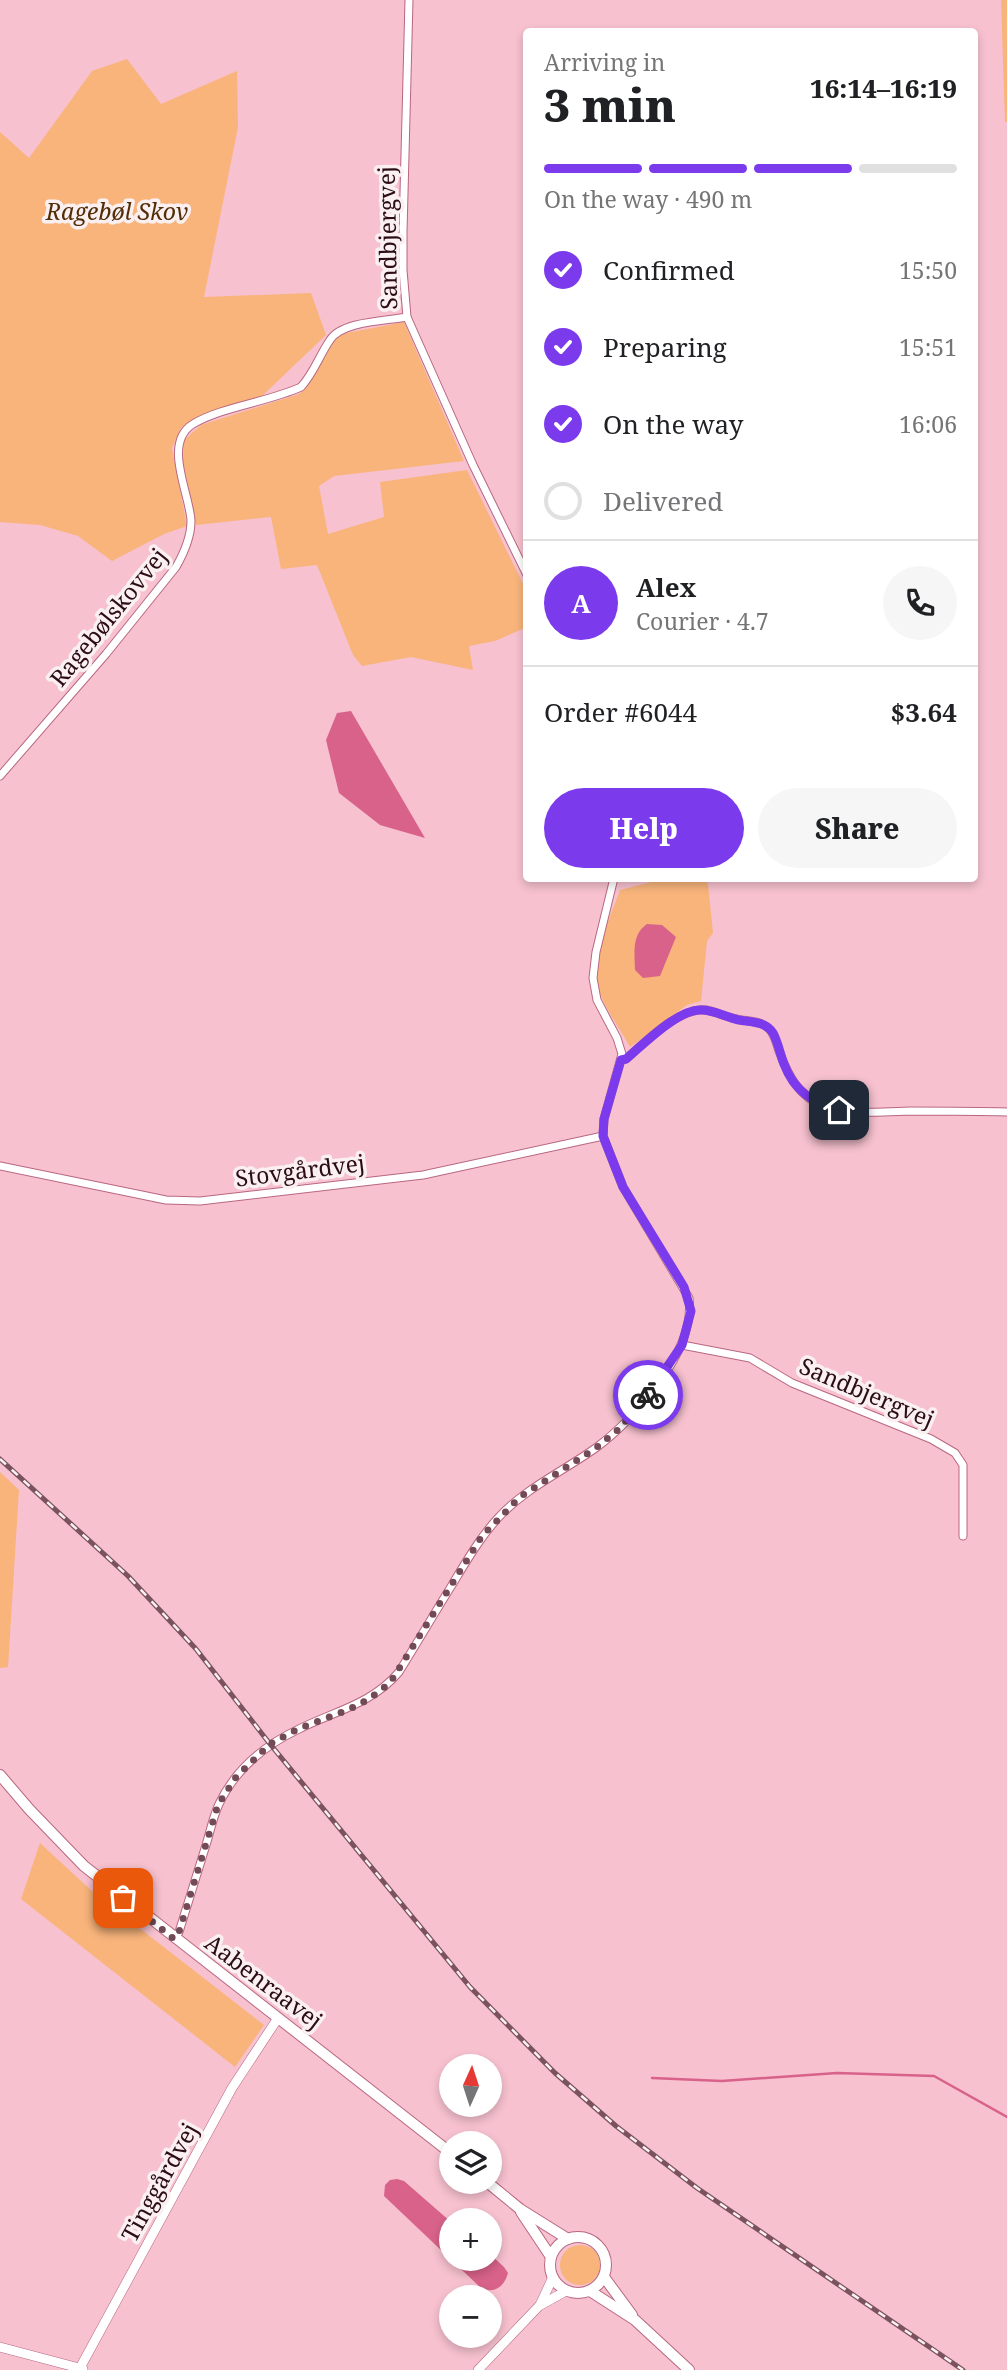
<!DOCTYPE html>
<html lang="en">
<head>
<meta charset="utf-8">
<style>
  body { margin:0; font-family:"Noto Serif",serif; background:#f6f6f6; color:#202124; height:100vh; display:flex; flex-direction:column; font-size:26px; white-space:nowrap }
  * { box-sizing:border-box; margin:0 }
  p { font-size:23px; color:#757577 }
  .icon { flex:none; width:38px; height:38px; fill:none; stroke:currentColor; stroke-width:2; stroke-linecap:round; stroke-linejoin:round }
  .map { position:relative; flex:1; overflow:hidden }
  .details { position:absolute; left:523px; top:28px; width:455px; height:854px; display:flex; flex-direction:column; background:#fff; border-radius:7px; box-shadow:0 4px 10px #0003 }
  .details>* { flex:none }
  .needle { width:46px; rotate:3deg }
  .tools { position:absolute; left:439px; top:2054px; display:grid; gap:14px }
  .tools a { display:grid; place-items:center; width:63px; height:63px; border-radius:50%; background:#fff; box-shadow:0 4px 10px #0003; font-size:35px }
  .pin { position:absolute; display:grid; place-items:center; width:60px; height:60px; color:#fff; margin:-30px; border-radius:14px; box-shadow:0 4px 10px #0006 }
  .courier { position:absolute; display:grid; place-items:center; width:70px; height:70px; margin:-35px; border:5px solid #7c3aed; border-radius:50%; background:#fff; color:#222; box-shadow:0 2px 9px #0007 }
  .headline em { font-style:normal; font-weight:800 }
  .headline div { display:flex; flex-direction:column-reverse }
  .headline { display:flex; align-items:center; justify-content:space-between; height:119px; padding:0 21px }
  h1 { font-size:46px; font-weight:800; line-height:52px }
  .bar { display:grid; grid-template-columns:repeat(4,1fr); gap:10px 7px; align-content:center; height:84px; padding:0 21px }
  .bar i { height:9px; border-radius:5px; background:#e0e0e0 }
  .bar .on { background:#7c3aed }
  .bar p { grid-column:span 4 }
  .line { display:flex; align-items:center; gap:18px; padding:0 21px; border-top:2px solid #e0e0e0 }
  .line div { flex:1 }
  .round { display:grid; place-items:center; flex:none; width:74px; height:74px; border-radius:37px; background:#f6f6f6 }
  ol { padding:0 21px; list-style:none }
  li { display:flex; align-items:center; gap:21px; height:77px }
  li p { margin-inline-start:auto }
  li .icon { padding:7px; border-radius:50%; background:#7c3aed; color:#fff; stroke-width:4 }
  li:last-child { color:#757577 }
  li i { width:38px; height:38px; border:4px solid #e0e0e0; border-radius:50% }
  .button { display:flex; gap:14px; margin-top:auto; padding:14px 21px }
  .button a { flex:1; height:80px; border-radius:42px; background:#7c3aed; color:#fff; font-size:28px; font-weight:800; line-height:80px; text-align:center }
  .button a+a { background:#f6f6f6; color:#202124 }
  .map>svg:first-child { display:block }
  .green { fill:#f8b47b }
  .water { fill:#d8628a }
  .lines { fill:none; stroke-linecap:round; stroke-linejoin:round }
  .stream { stroke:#d8628a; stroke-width:2.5 }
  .minor-casing { stroke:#b96780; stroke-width:9 }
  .tertiary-casing { stroke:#b96780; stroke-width:10 }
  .primary-casing { stroke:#b96780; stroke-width:12 }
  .minor { stroke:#fff; stroke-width:7 }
  .tertiary { stroke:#fff; stroke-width:9 }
  .primary { stroke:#fff; stroke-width:10 }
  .rail-casing { stroke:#7b535f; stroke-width:5 }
  .rail { stroke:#faf0f2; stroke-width:2.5; stroke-dasharray:8; stroke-linecap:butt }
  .done { stroke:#724b57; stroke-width:7; stroke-dasharray:0 12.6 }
  .route { stroke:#7c3aed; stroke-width:9 }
  .labels { text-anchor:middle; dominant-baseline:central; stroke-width:7; stroke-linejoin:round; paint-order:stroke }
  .park-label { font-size:23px; font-style:italic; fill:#522d06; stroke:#faf0f2 }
  .street-label { font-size:23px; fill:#2b0c17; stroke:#faf0f2 }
</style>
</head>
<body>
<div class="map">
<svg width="1007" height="2370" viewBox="0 0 1007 2370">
  <rect width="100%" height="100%" fill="#f7c1cf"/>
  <g class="green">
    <polygon points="1001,0 1007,0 1007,122 1005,122"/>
    <polygon points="127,59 161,104 237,71 238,127 204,297 311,293 326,335 262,396 201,417 181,428 172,448 187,526 164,534 112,561 78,536 40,525 0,522 0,132 29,158 92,71"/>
    <path d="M404 322 464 461 334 476 319 486 328 534 384 517 380 482 467 470 527 592V627L495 641 469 646 473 670 411 657 362 666 353 655 317 565 281 569 271 517 196 525 183 462 184 440 201 425 299 394C319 378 322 351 341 334Z"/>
    <path d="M663 879H704L708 884 713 933 707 941 701 1001 687 1005 630 1047C622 1032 603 1005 599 990 591 957 609 920 620 890Z"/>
    <polygon points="0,1472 19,1490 8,1667 0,1668"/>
    <polygon points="40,1843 93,1892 264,2025 235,2067 21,1899"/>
    <circle cx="580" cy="2265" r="20"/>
  </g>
  <g class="water">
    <polygon points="351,711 425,838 380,825 339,793 326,740 337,713"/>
    <path d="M647 924 662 925 676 937 660 976 643 978 635 970C635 953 631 935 647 924Z"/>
    <path d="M397 2179 404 2181 451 2222 452 2259H490V2254L504 2267 508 2273C504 2287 495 2293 482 2289L384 2196 385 2185 390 2180Z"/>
  </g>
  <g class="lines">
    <polyline class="stream" points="652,2078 722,2081 837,2073 934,2076 1007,2117"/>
    <g class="minor-casing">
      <g id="minor">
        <polyline points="409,0 403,232 403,270 407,317 473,465 527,575"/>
        <path d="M0 776 106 654 176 567C184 553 191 538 191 521 190 494 162 443 193 424 221 407 268 402 301 387 314 373 319 356 330 340 342 321 386 321 407 317"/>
        <path d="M621 1060 626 1059C644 1043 681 1006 706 1010 716 1012 726 1017 737 1019 749 1022 763 1020 771 1031 775 1037 777 1044 779 1051 788 1075 799 1098 825 1106 852 1115 882 1112 910 1111 943 1111 975 1111 1007 1112"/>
        <polyline points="0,1166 166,1200 200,1201 423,1175 603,1136"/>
        <polyline points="682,1345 750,1358 792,1383 931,1439 955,1453 963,1465 963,1536"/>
        <path d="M175 1939 179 1932C188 1903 197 1874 206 1845 210 1832 213 1817 219 1804 235 1770 265 1745 299 1729 335 1711 372 1704 399 1672 417 1643 434 1614 452 1585 466 1562 479 1539 497 1519 525 1488 564 1471 597 1447 636 1418 696 1350 689 1298L623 1187 603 1136 604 1119 622 1054 617 1038 597 1000 593 978 596 952 614 878"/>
      </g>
    </g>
    <g class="tertiary-casing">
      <g id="tertiary">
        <polyline points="540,2305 553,2277"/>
        <polyline points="0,2347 83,2369"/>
        <polyline points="80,2368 232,2088 278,2018"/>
        <polyline points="478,2370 539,2306 566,2291"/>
      </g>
    </g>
    <g class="primary-casing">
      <g id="primary">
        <polyline points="0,1775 29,1809 84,1866 452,2154"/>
        <polyline points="487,2182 520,2209 568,2239"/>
        <polyline points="521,2212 551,2257"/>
        <circle cx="578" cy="2265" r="28"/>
        <polyline points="604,2277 632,2315"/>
        <polyline points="590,2291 635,2320 689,2370"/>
      </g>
    </g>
    <use href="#minor" class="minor"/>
    <use href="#tertiary" class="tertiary"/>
    <use href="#primary" class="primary"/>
    <g class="rail-casing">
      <polyline id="rail" points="0,1459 128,1576 196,1649 270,1744 470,1987 555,2073 616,2126 697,2188 963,2370"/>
    </g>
    <use href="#rail" class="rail"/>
  </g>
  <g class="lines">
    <polyline class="done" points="123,1898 174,1939 179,1932 218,1805 236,1777 270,1744 300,1728 348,1710 369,1699 390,1683 482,1536 520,1497 596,1448 619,1429 648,1395"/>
    <path class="route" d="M648 1395 682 1345 691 1311 684 1287 623 1187 603 1136 604 1119 621 1060 626 1059C644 1044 679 1008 702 1010 714 1010 726 1017 739 1020 751 1022 765 1021 773 1033 778 1042 780 1054 784 1064 794 1091 813 1103 839 1110"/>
  </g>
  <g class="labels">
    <g class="park-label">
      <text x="117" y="211">Ragebøl Skov</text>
    </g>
    <g class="street-label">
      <text transform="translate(387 238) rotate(-91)">Sandbjergvej</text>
      <text transform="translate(108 617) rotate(-51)">Ragebølskovvej</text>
      <text transform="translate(300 1170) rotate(-7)">Stovgårdvej</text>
      <text transform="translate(867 1392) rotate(23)">Sandbjergvej</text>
      <text transform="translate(264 1981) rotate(37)">Aabenraavej</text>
      <text transform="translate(159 2182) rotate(-61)">Tinggårdvej</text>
    </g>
  </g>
</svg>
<div class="tools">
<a><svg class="needle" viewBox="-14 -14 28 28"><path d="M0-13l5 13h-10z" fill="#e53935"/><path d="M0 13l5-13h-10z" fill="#757577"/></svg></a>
<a><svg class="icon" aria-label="layers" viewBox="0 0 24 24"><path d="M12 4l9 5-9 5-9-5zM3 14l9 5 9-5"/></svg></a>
<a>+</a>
<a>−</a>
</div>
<div class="pin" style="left:123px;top:1898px;background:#ea580c"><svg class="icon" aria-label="bag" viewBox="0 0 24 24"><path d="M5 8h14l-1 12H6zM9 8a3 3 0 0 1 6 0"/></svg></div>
<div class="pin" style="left:839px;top:1110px;background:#1f2937"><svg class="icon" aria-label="home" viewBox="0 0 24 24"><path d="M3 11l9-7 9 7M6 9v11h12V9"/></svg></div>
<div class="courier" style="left:648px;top:1395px"><svg class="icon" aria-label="bike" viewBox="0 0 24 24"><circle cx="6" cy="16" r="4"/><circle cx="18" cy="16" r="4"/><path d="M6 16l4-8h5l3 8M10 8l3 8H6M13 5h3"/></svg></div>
<section class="details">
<div class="headline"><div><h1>3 min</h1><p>Arriving in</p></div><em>16:14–16:19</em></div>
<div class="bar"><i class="on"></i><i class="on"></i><i class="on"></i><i></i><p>On the way · 490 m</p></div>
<ol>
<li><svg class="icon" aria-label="check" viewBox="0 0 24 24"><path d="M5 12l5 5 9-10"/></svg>Confirmed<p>15:50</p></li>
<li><svg class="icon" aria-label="check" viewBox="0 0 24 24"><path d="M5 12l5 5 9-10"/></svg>Preparing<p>15:51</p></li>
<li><svg class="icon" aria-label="check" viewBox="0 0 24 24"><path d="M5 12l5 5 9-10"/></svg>On the way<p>16:06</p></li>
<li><i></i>Delivered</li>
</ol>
<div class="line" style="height:126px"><b class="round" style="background:#7c3aed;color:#fff">A</b><div><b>Alex</b><p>Courier · 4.7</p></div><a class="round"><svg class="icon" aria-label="phone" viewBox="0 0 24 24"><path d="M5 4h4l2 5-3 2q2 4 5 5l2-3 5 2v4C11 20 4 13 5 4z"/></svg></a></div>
<div class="line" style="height:91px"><div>Order #6044</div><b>$3.64</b></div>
<div class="button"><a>Help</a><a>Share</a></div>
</section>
</div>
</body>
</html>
